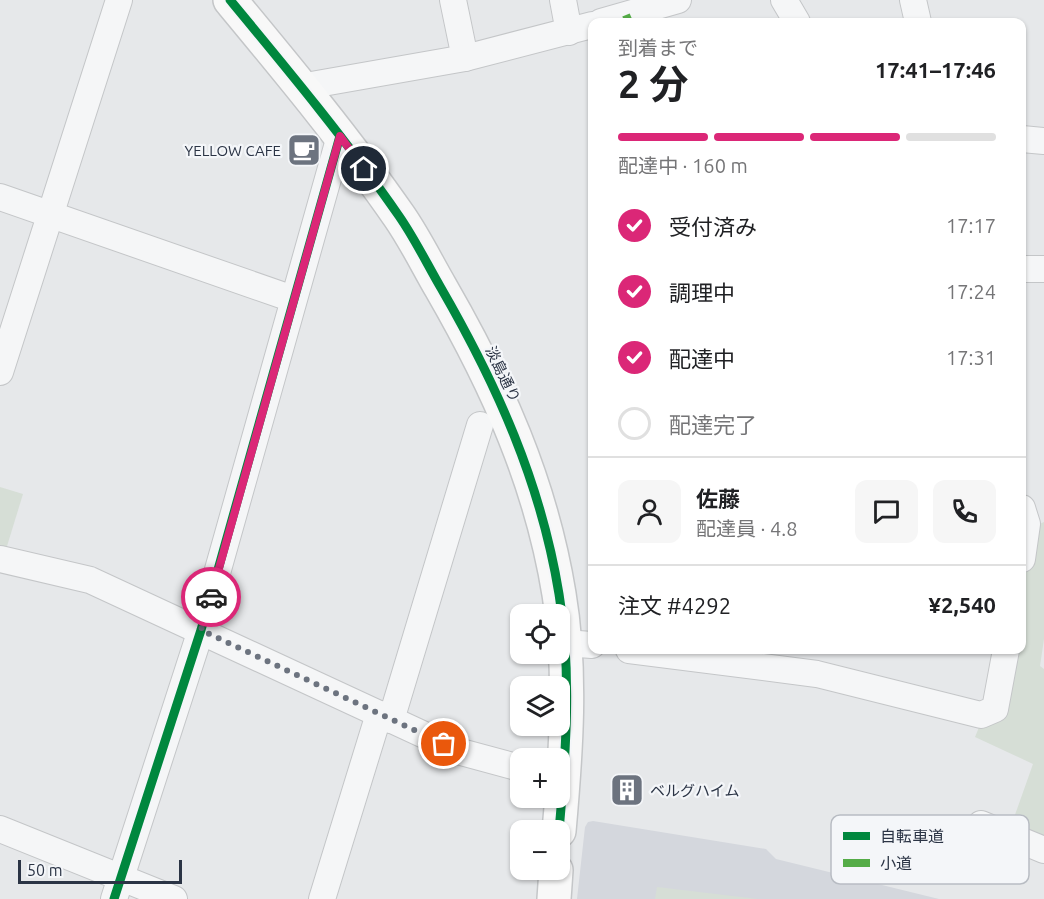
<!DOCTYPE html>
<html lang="ja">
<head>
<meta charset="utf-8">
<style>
  body { margin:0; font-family:Ubuntu,"Noto Sans JP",sans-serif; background:#f6f6f6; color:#202124; height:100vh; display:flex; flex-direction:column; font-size:22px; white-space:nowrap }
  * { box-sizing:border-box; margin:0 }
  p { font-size:20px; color:#757577 }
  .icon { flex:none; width:33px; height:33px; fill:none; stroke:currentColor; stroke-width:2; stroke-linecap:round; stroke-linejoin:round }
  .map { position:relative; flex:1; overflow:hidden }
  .panel { position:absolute; left:588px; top:18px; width:438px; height:636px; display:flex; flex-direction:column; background:#fff; border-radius:12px; box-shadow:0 2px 4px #0004 }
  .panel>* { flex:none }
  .tools { position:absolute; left:510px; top:604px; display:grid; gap:12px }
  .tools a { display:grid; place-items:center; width:60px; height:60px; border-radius:12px; background:#fff; box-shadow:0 2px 4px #0004; font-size:30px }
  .scale { position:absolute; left:18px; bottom:15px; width:164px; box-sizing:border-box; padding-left:6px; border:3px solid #2b3445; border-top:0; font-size:16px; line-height:21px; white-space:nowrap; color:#2b3445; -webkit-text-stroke:4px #f4f6f9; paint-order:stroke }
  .pin { position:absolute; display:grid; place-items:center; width:51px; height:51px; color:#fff; margin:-26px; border:3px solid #fff; border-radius:50%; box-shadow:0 2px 6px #0007 }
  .courier { position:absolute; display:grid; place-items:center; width:60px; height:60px; margin:-30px; border:4px solid #db2777; border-radius:50%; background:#fff; color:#222; box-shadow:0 2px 8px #0007 }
  .summary em { font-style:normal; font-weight:700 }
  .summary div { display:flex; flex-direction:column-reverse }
  .summary { display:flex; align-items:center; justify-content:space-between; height:102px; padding:0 30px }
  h1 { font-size:39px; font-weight:700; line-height:45px }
  .bar { display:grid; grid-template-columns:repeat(4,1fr); gap:9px 6px; align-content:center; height:72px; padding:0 30px }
  .bar i { height:8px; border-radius:4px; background:#e0e0e0 }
  .bar .current { background:#db2777 }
  .bar p { grid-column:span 4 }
  .line { display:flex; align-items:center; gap:15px; padding:0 30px; border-top:2px solid #e0e0e0 }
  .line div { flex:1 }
  .round { display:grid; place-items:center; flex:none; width:63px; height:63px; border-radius:12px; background:#f6f6f6 }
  ol { padding:0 30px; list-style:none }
  li { display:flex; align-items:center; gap:18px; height:66px }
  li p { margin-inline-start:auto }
  li .icon { padding:6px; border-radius:50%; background:#db2777; color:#fff; stroke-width:4 }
  li:last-child { color:#757577 }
  li i { width:33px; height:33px; border:3px solid #e0e0e0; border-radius:50% }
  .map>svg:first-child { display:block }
  .built { fill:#d4d7dd }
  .green { fill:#d6ded6 }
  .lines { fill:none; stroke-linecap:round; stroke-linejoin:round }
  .street-casing { stroke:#c4c6c8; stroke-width:28 }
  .secondary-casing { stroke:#c4c6c8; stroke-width:36 }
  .street { stroke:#f5f6f7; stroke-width:26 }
  .secondary { stroke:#f8f8f8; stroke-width:33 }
  .quiet { stroke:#54ac47; stroke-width:8; stroke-dasharray:15 8; stroke-linecap:butt }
  .cycleway-casing { stroke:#f4f6f9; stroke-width:13 }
  .cycleway { stroke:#00873e; stroke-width:9 }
  .done { stroke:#6c737f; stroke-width:6; stroke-dasharray:0 10.8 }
  .route { stroke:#db2777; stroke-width:8 }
  .labels { text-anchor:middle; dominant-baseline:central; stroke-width:4.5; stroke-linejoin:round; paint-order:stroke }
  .poi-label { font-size:15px; fill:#2b3445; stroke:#f4f6f9; text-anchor:end }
  .street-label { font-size:15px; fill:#2b3445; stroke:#f4f6f9 }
  .key { fill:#f4f6f9; stroke:#b8bcc3; stroke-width:1.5 }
  .key-label { font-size:16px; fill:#2b3445 }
</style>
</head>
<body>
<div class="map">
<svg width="1044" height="899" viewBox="0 0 1044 899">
  <rect width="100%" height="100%" fill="#e6e8ea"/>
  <polygon class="built" points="593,821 766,849 776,859 939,899 577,899 585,827 588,822"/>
  <g class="green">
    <polygon points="0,487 23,494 4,556 0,555"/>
    <polygon points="1044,522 1044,639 1040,666 1044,669 1044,843 1011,826 1033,764 975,737 1011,650 1022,650 1022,587 1032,527"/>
    <polygon points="657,887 758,899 655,899"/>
  </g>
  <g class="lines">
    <g class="street-casing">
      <g id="street">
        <polyline points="453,0 465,58"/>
        <polyline points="563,0 569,32"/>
        <polyline points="784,0 797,22"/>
        <polyline points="913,0 918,22"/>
        <polyline points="601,22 678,0"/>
        <polyline points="300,87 465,58 592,25"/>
        <polyline points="1022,139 1044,141"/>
        <polyline points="0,197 293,299"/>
        <polyline points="1022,269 1044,269"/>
        <polyline points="0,372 119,0"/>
        <polyline points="1022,508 1027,524 1022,559"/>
        <polyline points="0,559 90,580 461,752 520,768"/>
        <polyline points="564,643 592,645"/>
        <polyline points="629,650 817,674 981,715 995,709 1006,650"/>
        <polyline points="391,720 480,425"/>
        <polyline points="981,824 1044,850"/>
        <polyline points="0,829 174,899"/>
        <polyline points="114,899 201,630 340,136"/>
        <polyline points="322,899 379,714"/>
      </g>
    </g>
    <g class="secondary-casing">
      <g id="secondary">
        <path d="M230 0C288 70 347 141 399 216 415 239 427 264 441 288 497 385 541 483 559 594 572 671 566 753 559 831"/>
        <polyline points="554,899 556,870"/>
      </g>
    </g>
    <use href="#street" class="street"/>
    <use href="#secondary" class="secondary"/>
    <polyline class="quiet" points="626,15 629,22"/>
    <g class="cycleway-casing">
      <g id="cycleway">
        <path d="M230 0C288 70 347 141 399 216 415 239 427 264 441 288 497 385 541 483 559 594 572 671 566 753 559 831"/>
        <polyline points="114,899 201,630 340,136"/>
      </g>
    </g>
    <use href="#cycleway" class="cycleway"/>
  </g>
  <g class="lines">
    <polyline class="done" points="211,597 201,630 444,744"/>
    <polyline class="route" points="211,597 340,136 364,169"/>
  </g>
  <defs>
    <g id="cafe-square" transform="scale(1.725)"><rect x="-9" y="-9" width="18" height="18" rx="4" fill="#6c737f" stroke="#f4f6f9"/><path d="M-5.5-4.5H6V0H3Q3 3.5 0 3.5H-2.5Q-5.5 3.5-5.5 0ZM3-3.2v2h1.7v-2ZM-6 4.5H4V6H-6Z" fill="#fff"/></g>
    <g id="building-square" transform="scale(1.725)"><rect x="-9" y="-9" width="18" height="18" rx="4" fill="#6c737f" stroke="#f4f6f9"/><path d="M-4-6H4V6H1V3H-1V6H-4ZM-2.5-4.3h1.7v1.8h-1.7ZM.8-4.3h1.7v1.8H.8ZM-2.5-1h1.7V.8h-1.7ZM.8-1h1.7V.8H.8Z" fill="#fff"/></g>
  </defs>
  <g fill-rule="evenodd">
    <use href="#cafe-square" x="304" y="150"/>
    <use href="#building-square" x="627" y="790"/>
  </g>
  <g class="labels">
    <g class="poi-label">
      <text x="281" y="150">YELLOW CAFE</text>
      <text x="650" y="790" text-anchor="start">ベルグハイム</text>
    </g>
    <g class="street-label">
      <text transform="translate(503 374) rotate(64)">淡島通り</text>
    </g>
  </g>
  <rect x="831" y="815" width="198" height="69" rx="9" class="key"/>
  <rect x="843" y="832" width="27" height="8" fill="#00873e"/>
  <rect x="843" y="859" width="27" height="8" fill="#54ac47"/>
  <g class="key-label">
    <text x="880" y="842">自転車道</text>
    <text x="880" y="869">小道</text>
  </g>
</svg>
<div class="tools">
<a><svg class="icon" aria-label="locate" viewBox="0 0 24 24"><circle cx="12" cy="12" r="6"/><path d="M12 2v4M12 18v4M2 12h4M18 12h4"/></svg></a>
<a><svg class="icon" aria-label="layers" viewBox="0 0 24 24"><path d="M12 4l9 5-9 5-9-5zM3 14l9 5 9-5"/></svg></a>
<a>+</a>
<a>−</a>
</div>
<div class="scale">50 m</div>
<div class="pin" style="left:444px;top:744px;background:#ea580c"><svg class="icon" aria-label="bag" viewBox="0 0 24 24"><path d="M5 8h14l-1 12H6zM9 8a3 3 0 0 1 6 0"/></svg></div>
<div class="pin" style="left:364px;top:169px;background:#1f2937"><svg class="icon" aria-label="home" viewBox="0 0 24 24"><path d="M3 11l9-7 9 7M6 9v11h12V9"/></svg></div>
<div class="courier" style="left:211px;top:597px"><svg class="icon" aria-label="car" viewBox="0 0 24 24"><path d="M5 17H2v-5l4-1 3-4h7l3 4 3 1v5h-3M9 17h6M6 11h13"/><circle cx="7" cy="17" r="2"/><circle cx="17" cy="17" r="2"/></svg></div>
<section class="panel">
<div class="summary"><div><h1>2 分</h1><p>到着まで</p></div><em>17:41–17:46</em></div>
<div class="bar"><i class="current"></i><i class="current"></i><i class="current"></i><i></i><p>配達中 · 160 m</p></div>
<ol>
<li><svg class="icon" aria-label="check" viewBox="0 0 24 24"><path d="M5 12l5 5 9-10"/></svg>受付済み<p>17:17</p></li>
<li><svg class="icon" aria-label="check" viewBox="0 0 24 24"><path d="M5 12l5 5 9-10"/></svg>調理中<p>17:24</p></li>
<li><svg class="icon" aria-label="check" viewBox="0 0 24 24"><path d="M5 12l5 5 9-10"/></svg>配達中<p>17:31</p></li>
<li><i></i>配達完了</li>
</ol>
<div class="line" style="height:108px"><a class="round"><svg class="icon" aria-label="person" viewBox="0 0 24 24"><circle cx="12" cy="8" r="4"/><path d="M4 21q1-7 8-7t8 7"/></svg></a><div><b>佐藤</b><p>配達員 · 4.8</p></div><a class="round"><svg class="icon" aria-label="chat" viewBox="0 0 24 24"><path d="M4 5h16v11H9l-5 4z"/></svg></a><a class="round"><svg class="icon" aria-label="phone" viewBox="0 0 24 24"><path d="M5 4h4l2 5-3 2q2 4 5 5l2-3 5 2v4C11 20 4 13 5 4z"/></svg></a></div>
<div class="line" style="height:78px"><div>注文 #4292</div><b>¥2,540</b></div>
</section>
</div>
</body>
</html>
